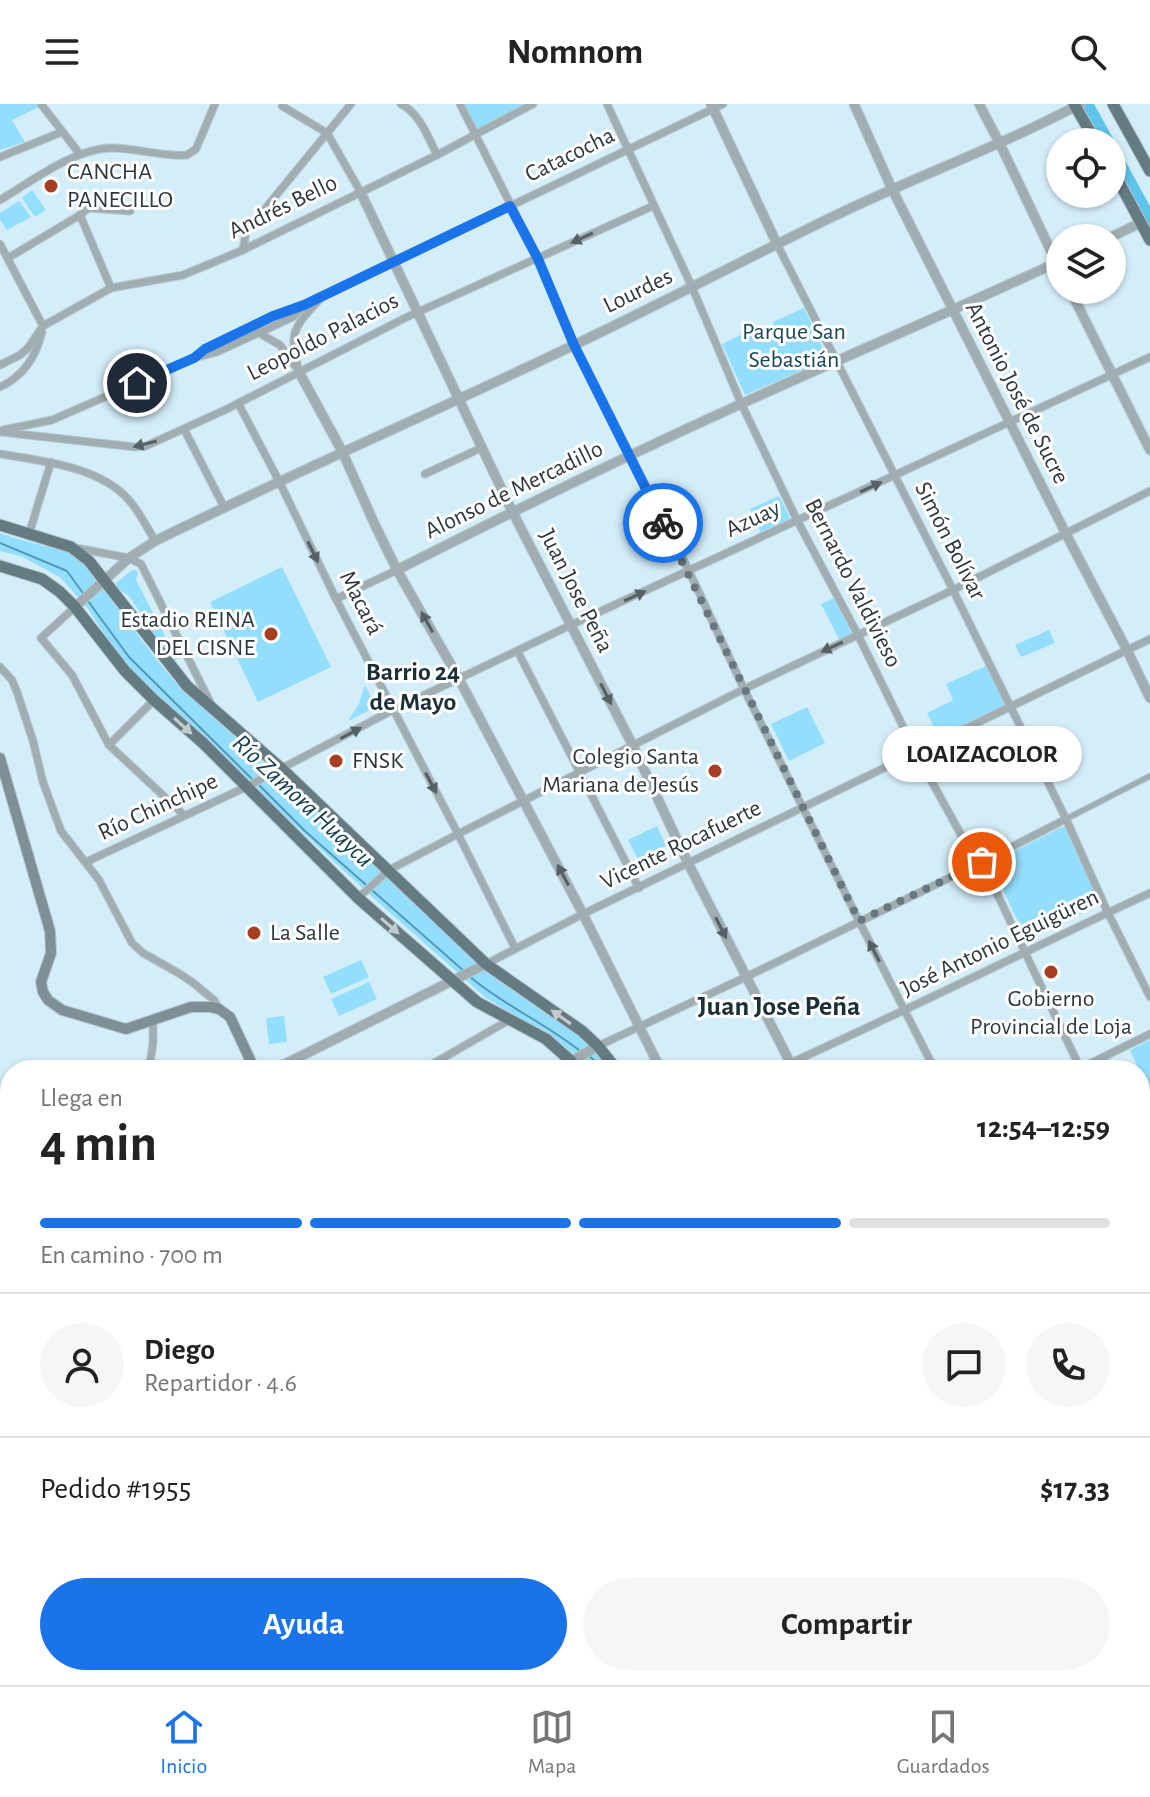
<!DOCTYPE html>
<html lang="es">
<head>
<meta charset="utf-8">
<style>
  body { margin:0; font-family:"Alegreya Sans",sans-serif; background:#f6f6f6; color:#222; height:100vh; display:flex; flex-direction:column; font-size:30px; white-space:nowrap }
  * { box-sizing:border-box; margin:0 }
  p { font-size:26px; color:#767676 }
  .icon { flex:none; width:44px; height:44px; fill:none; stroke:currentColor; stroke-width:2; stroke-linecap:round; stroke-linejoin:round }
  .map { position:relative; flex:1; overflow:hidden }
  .panel { position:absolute; left:0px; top:956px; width:1150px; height:626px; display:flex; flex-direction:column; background:#fff; border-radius:32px 32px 0 0; box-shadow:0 2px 6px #0004 }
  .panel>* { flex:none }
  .tools { position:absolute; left:1046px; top:24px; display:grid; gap:16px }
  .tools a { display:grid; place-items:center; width:80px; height:80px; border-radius:50%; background:#fff; box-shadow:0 2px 6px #0004; font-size:40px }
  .pin { position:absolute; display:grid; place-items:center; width:68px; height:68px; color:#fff; margin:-34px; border:4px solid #fff; border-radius:50%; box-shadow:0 2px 8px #0007 }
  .courier { position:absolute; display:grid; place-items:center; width:80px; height:80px; margin:-40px; border:6px solid #1a73e8; border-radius:50%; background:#fff; color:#222; box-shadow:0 2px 10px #0007 }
  .bubble { position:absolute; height:56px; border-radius:28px; background:#fff; box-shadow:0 2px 6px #0004; font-size:26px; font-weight:600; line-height:56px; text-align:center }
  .head em { font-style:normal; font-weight:600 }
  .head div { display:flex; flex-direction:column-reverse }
  .head { display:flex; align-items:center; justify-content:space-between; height:136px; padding:0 40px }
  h1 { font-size:52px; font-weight:600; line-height:60px }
  .bar { display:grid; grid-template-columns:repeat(4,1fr); gap:12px 8px; align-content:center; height:96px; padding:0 40px }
  .bar i { height:10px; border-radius:6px; background:#e0e0e0 }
  .bar .on { background:#1a73e8 }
  .bar p { grid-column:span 4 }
  .line { display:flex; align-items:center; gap:20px; padding:0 40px; border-top:2px solid #e0e0e0 }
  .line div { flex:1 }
  .round { display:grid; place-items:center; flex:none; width:84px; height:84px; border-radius:42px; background:#f6f6f6 }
  .action { display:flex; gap:16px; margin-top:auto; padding:16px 40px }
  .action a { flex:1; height:92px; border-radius:48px; background:#1a73e8; color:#fff; font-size:32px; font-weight:600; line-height:92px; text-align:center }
  .action a+a { background:#f6f6f6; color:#222 }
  header { display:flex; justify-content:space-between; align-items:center; height:104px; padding:0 40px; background:#fff; font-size:36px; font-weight:600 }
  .tab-bar { display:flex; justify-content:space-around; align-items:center; height:112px; border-top:2px solid #e0e0e0; background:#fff; font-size:22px; color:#767676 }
  .tab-bar a { display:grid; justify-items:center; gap:4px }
  .tab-bar .on { color:#1a73e8 }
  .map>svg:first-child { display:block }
  .green { fill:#93defc }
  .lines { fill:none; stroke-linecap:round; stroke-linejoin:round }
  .stream { stroke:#509ab5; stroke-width:2 }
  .river { stroke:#5ec4e9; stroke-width:14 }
  .pedestrian-casing { stroke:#b3cad3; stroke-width:7 }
  .minor-casing { stroke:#b3cad3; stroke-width:9 }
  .tertiary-casing { stroke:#b3cad3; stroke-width:11 }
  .secondary-casing { stroke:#b3cad3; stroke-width:12 }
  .primary-casing { stroke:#b3cad3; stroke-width:13 }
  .pedestrian { stroke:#a2adb1; stroke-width:5 }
  .minor { stroke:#a2adb1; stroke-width:7 }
  .tertiary { stroke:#a2adb1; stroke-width:9 }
  .secondary { stroke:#7f8f96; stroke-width:10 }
  .primary { stroke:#667a82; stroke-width:11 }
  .oneway { fill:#576165 }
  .oneway2 { fill:#c2cacd }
  .done { stroke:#68787e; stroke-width:8; stroke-dasharray:0 14.4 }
  .route { stroke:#1a73e8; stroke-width:10 }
  .poi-dot { fill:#a63e21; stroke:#fff; stroke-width:3 }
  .labels { text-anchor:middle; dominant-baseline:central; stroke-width:6; stroke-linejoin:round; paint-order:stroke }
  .street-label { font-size:24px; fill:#2e383c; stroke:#fff }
  .poi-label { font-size:24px; fill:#2e383c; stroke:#fff; text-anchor:start }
  .park-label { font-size:24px; fill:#1a4757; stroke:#fff }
  .neighbourhood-label { font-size:26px; font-weight:bold; fill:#1a2f38; stroke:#fff }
  .water-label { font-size:26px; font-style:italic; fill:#103e4e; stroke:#fff }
  .quarter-label { font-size:28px; font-weight:bold; fill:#1a2f38; stroke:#fff }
</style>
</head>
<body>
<header><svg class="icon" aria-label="menu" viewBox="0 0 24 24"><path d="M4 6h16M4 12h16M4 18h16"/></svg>Nomnom<svg class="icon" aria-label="search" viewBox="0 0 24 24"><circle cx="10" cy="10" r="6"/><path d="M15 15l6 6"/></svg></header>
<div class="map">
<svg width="1150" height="1581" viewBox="0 0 1150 1581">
  <rect width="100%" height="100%" fill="#d4eef9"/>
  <g class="green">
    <polygon points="0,0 45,0 12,16 25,38 0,46"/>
    <polygon points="465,0 533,0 478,29"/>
    <polygon points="32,86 46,106 35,113 22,94"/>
    <polygon points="19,97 31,113 7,126 0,116 0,109"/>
    <polygon points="804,204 828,255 745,291 722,240 751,226 753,232 762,235 770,232 775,224 773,218"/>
    <polygon points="779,392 792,418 762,431 750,405"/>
    <polygon points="0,429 14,434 68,448 89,465 152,550 175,578 454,834 517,889 573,925 600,950 611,966 588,966 583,958 559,938 486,894 370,791 258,687 120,554 88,505 61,474 23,453 0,447"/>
    <polygon points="282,463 331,563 258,598 210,498"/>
    <polygon points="136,466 138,469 136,476 170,542 177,544 181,552 173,558 144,521 140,508 129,492 117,484 116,479 131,467"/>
    <polygon points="834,494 852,530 839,535 821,500"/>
    <polygon points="1049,526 1055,539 1021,553 1015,541"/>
    <polygon points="988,561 1005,601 939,634 927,609 953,596 946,580"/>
    <polygon points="366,582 375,602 368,607 348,617 359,600 364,583"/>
    <polygon points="807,603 825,639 789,657 771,620"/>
    <polygon points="657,722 666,742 638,755 628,736"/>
    <polygon points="1062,723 1067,723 1101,800 1030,835 1025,832 991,761 993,758"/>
    <polygon points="361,856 369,873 331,890 323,873"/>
    <polygon points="369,878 377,895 339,912 331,895"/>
    <polygon points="284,912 287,938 269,940 266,914"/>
    <polygon points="1150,936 1150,987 1149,988 1130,946"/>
  </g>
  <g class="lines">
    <g class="stream">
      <polyline points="0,439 67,467 85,492"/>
      <polyline points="88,497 129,553 254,677"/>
      <polyline points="259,681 306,728 465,868"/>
      <path d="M469 872C503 901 545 919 580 947"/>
      <polyline points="589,952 594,956 602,966"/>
      <polyline points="1140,1252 1150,1261"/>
    </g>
    <g class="river">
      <polyline points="1086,0 1107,38"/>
      <polyline points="1112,47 1150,117"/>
    </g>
    <g class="pedestrian-casing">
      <polyline id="pedestrian" points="1066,715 1150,672"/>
    </g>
    <g class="minor-casing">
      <g id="minor">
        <polyline points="41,0 79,49"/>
        <path d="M401 0C420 10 428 33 437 51"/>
        <polyline points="460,0 538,155 574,241 689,467 744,585 859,817 935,966"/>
        <polyline points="607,0 692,183 741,299 797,416 858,531 916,649 975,756 982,758 1081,966"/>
        <polyline points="282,2 327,29 360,87"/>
        <polyline points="0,53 62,28"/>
        <path d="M0 96C32 77 75 44 112 44 137 44 162 53 187 51L196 45 215 0"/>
        <polyline points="80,111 111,184"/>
        <polyline points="0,140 43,222"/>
        <polyline points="777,140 953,486 1066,715 1108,809 1150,893"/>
        <polyline points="243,146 246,128 351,0"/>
        <polyline points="8,154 80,111 89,104 130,107"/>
        <polyline points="259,229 280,241 296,263"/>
        <polyline points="194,254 205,245 273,212 304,201 723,0"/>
        <polyline points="0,261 20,251 28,244 43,222 111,184 183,171 243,146 437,51 533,0"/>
        <path d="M299 268C289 230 292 225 319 196"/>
        <path d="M0 283C24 272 36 253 42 228"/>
        <polyline points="238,299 279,377 336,495 458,730 515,844"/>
        <polyline points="184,325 224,403"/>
        <polyline points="3,326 52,316 194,254 217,248 293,213 304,201"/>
        <polyline points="0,328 135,343 146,342 227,305 407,213 653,102"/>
        <path d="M0 350C41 357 98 362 128 395 139 407 147 423 155 437"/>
        <polyline points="425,370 481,344"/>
        <polyline points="29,430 51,358"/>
        <polyline points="76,444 129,454 141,460 211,600"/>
        <polyline points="336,495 397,466"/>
        <polyline points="75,503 41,534 72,571 109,641 184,711"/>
        <polyline points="518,548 639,784"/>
        <polyline points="0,563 12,576 17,588 33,637 43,678 61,727 99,776 132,839 143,849 180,870 192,878 214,896 219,905"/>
        <polyline points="109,641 154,596"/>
        <polyline points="86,758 246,683 393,606 571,521 1150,253"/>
        <polyline points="358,794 389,766 458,730 744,585 953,486 1150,387"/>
        <polyline points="486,860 583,810 1150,535"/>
        <polyline points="598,942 746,873 982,758 1066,715"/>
        <polyline points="149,966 153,939 153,917"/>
        <polyline points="422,966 511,915"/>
        <path d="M782 966 797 956C916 902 1032 844 1150 789"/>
        <polyline points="1077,966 1150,930"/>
        <polyline points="1140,1076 1150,1071"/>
        <polyline points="1140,1094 1150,1114"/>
        <polyline points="1140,1214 1150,1207"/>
        <polyline points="0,1318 10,1314"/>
        <polyline points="1140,1330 1150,1324"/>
        <polyline points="1140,1337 1150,1331"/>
        <polyline points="0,1351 10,1347"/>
        <polyline points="1140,1401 1150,1412"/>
        <polyline points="1140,1471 1150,1462"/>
        <polyline points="0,1503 0,1517"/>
        <polyline points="991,1572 997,1581"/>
        <polyline points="1058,1572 1062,1581"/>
        <polyline points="831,1581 852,1572"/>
      </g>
    </g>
    <g class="tertiary-casing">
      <g id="tertiary">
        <polyline points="711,0 777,140"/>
        <polyline points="854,0 892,85 1066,430 1127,546 1150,594"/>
        <polyline points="979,0 1000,40 1060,166"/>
        <polyline points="360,87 512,407 633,642 688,759 794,966"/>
        <polyline points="1109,134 1140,119"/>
        <polyline points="1070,186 1150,346"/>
        <polyline points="299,268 342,347 375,421 397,466 459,575 523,696 583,810 661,966"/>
        <path d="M397 466C511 408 626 352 743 299 848 251 955 206 1060 157"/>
        <path d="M75 503 129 454 155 437C293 369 434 308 572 242 665 198 756 149 849 105 925 69 1005 40 1080 0"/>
        <polyline points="273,966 486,860"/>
        <polyline points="556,966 598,942"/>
        <polyline points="757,1572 768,1581"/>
      </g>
    </g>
    <g class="secondary-casing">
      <g id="secondary">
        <polyline points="0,654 50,827 51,849 41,878 43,888 48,896 62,906 126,925 191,903 210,903 219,905 230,913 255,966"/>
        <polyline points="0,1265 10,1277"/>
        <polyline points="1140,1532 1150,1545"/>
        <polyline points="1140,1558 1150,1570"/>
        <polyline points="39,1581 47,1572"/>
      </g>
    </g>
    <g class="primary-casing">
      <g id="primary">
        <polyline points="1074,0 1096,38"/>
        <polyline points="1113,0 1150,67"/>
        <polyline points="1112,65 1150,136"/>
        <polyline points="0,421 71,443 89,457 187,582 282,665 486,860 582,927 598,942 617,966"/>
        <polyline points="0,462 42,475 60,488 75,503 125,567 154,596 203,639 358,794 477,898 546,935 571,957 578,966"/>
        <polyline points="1140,1227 1150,1235"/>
        <polyline points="1140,1264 1150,1275"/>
      </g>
    </g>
    <use href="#pedestrian" class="pedestrian"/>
    <use href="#minor" class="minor"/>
    <use href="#tertiary" class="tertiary"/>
    <use href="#secondary" class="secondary"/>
    <use href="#primary" class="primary"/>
  </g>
  <defs><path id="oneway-solid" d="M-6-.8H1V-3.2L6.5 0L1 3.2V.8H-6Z" transform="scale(2)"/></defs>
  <g class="oneway">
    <use href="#oneway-solid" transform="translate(582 134) rotate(155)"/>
    <use href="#oneway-solid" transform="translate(145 340) rotate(166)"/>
    <use href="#oneway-solid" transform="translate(871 383) rotate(-25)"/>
    <use href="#oneway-solid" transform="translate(313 448) rotate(64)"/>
    <use href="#oneway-solid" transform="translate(635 492) rotate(-25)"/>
    <use href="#oneway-solid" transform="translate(427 518) rotate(-119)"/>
    <use href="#oneway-solid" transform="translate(832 543) rotate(155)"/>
    <use href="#oneway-solid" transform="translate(606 590) rotate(63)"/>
    <use href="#oneway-solid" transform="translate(351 629) rotate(-28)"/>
    <use href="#oneway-solid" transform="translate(431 679) rotate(62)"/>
    <use href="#oneway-solid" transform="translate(563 771) rotate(-118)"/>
    <use href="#oneway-solid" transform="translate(721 824) rotate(63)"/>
    <use href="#oneway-solid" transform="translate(874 847) rotate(-117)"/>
  </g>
  <g class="oneway2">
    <use href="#oneway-solid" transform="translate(183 622) rotate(42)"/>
    <use href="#oneway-solid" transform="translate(390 822) rotate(41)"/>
    <use href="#oneway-solid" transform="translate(561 913) rotate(-145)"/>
  </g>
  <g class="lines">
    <polyline class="done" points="663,419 859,817 982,758"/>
    <polyline class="route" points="137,279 194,254 205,245 273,212 304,201 510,102 538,155 574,241 663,419"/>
  </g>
  <g class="poi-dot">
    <circle cx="51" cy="82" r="8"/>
    <circle cx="271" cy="530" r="8"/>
    <circle cx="336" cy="657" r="8"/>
    <circle cx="715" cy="667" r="8"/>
    <circle cx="254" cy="829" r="8"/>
    <circle cx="1051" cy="868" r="8"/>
  </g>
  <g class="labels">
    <g class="street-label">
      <text transform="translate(570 51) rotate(-26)">Catacocha</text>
      <text transform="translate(283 103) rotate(-26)">Andrés Bello</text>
      <text transform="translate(638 187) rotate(-26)">Lourdes</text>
      <text transform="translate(323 233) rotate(-27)">Leopoldo Palacios</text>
      <text transform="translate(1017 289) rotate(63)">Antonio José de Sucre</text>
      <text transform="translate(514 386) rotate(-26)">Alonso de Mercadillo</text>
      <text transform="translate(753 415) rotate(-25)">Azuay</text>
      <text transform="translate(950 437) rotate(63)">Simón Bolívar</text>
      <text transform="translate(853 479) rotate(63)">Bernardo Valdivieso</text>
      <text transform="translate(576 487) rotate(63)">Juan Jose Peña</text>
      <text transform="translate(361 499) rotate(63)">Macará</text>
      <text transform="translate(158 703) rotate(-25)">Río Chinchipe</text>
      <text transform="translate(681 741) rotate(-26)">Vicente Rocafuerte</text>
      <text transform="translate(1000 839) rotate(-26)">José Antonio Eguigüren</text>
    </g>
    <g class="poi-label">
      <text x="67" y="68">CANCHA<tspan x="67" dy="28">PANECILLO</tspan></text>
      <text x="255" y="516" text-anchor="end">Estadio REINA<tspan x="255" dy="28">DEL CISNE</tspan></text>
      <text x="699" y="653" text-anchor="end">Colegio Santa<tspan x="699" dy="28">Mariana de Jesús</tspan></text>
      <text x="352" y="657">FNSK</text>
      <text x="270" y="829">La Salle</text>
      <text x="1051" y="895" text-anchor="middle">Gobierno<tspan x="1051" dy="28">Provincial de Loja</tspan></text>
    </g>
    <g class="park-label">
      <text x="794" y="228">Parque San<tspan x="794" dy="28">Sebastián</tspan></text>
    </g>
    <g class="neighbourhood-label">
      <text x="413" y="568">Barrio 24<tspan x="413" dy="30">de Mayo</tspan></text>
    </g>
    <g class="water-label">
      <text transform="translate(303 697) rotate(43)">Río Zamora Huaycu</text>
    </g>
    <g class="quarter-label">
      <text x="779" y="903">Juan Jose Peña</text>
    </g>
  </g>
</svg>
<div class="tools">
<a><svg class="icon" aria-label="locate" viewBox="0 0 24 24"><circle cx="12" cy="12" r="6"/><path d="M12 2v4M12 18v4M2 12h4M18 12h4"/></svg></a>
<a><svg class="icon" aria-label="layers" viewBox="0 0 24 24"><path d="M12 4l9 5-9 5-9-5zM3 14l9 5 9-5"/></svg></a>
</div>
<div class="pin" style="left:982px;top:758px;background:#ea580c"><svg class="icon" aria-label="bag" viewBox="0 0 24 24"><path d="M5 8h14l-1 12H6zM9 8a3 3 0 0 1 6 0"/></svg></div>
<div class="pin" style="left:137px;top:279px;background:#1f2937"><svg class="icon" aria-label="home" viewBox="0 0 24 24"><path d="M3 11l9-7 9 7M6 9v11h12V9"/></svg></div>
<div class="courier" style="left:663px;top:419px"><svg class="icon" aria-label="bike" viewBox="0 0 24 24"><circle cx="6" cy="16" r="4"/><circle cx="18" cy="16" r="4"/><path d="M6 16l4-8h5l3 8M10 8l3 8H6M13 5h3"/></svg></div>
<div class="bubble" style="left:882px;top:622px;width:200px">LOAIZACOLOR</div>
<section class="panel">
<div class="head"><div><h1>4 min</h1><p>Llega en</p></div><em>12:54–12:59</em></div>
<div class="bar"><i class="on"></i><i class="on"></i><i class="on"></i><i></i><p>En camino · 700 m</p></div>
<div class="line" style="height:144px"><a class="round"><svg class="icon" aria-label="person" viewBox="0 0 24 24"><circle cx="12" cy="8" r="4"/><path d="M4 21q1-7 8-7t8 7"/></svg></a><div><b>Diego</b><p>Repartidor · 4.6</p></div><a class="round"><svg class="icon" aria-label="chat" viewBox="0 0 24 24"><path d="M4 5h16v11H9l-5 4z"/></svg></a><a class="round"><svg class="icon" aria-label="phone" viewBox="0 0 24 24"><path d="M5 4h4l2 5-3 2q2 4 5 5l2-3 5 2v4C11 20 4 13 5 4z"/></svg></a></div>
<div class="line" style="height:104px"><div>Pedido #1955</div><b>$17.33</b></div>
<div class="action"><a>Ayuda</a><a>Compartir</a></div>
</section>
</div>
<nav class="tab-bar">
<a class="on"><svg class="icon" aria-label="home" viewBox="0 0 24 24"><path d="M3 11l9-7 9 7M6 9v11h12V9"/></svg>Inicio</a>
<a><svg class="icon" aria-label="map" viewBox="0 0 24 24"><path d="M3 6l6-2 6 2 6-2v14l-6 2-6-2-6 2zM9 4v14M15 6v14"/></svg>Mapa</a>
<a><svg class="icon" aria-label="saved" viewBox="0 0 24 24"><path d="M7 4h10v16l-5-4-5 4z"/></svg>Guardados</a>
</nav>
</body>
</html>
